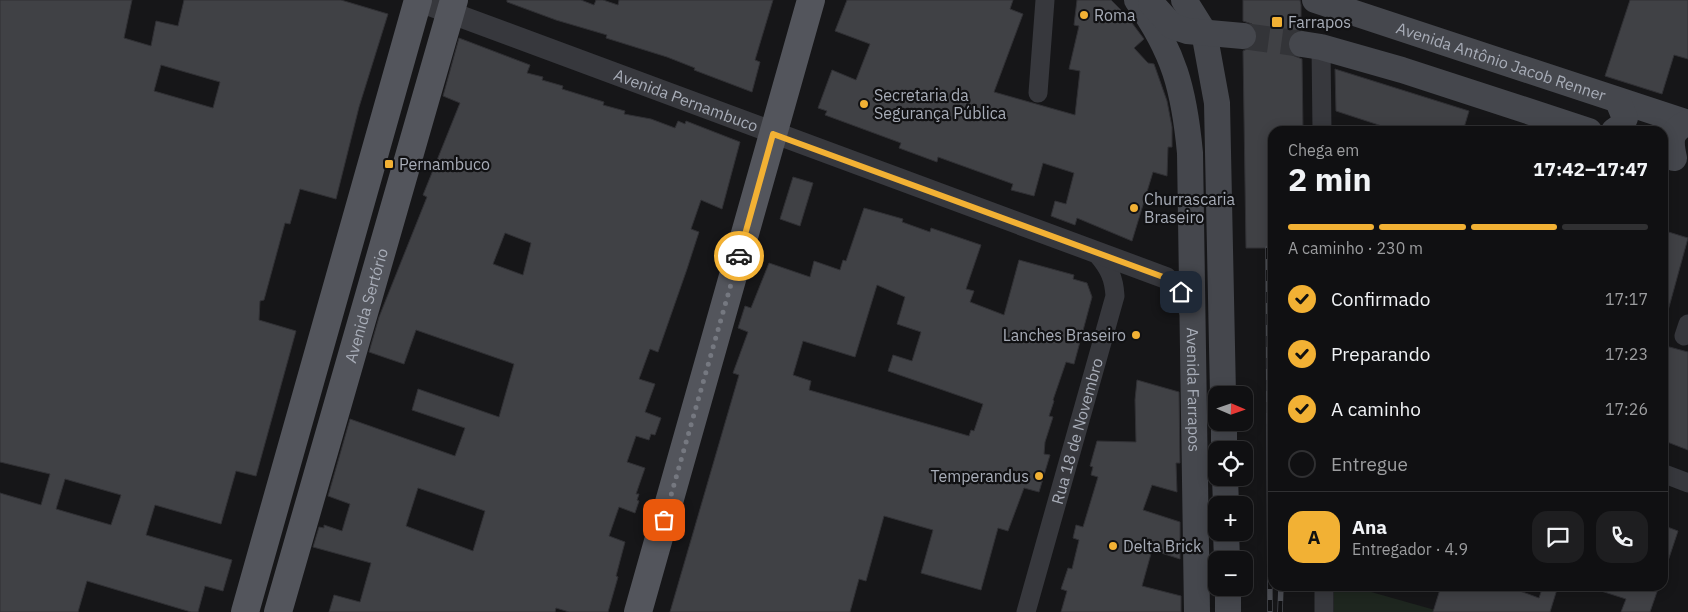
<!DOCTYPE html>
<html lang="pt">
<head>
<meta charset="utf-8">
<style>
  body { margin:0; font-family:"IBM Plex Sans",sans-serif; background:#1e1e20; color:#f1f3f6; height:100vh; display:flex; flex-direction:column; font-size:19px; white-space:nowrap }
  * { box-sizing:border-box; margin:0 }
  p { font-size:16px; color:#9c9d9f }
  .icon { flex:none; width:28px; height:28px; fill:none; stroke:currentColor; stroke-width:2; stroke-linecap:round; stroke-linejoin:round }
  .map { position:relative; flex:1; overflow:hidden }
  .details { position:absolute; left:1268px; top:126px; width:400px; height:465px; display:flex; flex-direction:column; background:#101012; border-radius:15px; box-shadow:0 2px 12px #0003,0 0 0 1px #303032 }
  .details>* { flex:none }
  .needle { width:32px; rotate:92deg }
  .controls { position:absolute; left:1208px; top:386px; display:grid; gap:10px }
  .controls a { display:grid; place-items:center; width:45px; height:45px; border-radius:10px; background:#101012; box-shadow:0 2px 12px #0003,0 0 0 1px #303032; font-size:25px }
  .pin { position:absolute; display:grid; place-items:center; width:42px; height:42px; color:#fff; margin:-21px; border-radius:10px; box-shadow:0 2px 8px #0006 }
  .courier { position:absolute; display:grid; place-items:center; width:50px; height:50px; margin:-25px; border:4px solid #f2b134; border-radius:50%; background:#fff; color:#222; box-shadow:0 1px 6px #0007 }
  .headline em { font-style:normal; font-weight:700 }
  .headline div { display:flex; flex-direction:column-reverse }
  .headline { display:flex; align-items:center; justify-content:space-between; height:85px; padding:0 20px }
  h1 { font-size:32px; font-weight:700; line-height:38px }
  .bar { display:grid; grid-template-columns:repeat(4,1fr); gap:8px 5px; align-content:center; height:60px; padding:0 20px }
  .bar i { height:6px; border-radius:4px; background:#303032 }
  .bar .active { background:#f2b134 }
  .bar p { grid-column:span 4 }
  .line { display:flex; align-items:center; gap:12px; padding:0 20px; border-top:1px solid #303032 }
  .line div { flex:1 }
  .round { display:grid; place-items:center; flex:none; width:52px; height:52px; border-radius:15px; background:#1e1e20 }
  ol { padding:0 20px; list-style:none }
  li { display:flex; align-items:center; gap:15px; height:55px }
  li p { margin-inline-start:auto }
  li .icon { padding:5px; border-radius:50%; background:#f2b134; color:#111; stroke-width:4 }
  li:last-child { color:#9c9d9f }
  li i { width:28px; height:28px; border:2px solid #303032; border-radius:50% }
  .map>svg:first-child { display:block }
  .green { fill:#1e261f }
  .building { fill:#404145; stroke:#303034; fill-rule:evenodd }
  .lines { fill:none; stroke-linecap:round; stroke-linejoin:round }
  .secondary-tunnel { stroke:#333438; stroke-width:26; stroke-dasharray:26 13; stroke-linecap:butt }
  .minor { stroke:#37383d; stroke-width:19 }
  .tertiary { stroke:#37383d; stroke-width:22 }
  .secondary { stroke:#45474d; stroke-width:26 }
  .primary { stroke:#53555c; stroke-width:28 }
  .rail-casing { stroke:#4a4c52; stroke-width:5.5 }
  .rail { stroke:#111113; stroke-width:4; stroke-dasharray:11; stroke-linecap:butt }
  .done { stroke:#757880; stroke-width:5; stroke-dasharray:0 9 }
  .route { stroke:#f2b134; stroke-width:6 }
  .poi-dot { fill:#f2b134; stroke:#111113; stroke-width:2 }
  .labels { text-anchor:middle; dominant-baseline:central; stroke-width:4.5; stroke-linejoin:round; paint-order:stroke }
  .poi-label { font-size:16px; fill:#a8adb8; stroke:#111113; text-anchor:start }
  .street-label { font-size:16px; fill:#a8adb8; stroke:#111113 }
</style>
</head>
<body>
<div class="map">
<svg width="1688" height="612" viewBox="0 0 1688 612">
  <rect width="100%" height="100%" fill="#161618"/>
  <polygon class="green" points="1334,586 1350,586 1442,612 1334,612"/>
  <g class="building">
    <path d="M0 0H132L124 38 151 46 156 21 178 26 184 0H341L388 14 359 107 336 199 300 189 290 224 285 223 264 300 260 301 259 320 296 331 256 476 236 471 221 524 155 505 146 535 232 560 223 591 205 586 198 612H191L87 581 78 612H0V493L41 505 50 474 0 462ZM161 65 220 82 213 108 154 91ZM65 479 121 495 111 525 56 509Z"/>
    <polygon points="507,0 581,0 594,5 596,0 603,0 618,5 619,0 773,0 755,60 760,62 752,92 694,70 695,68 667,57 606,38 607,35 556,20 507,2"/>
    <polygon points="847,0 1013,0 1010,9 1023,14 994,92 1075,115 1080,71 1069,69 1079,26 1074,25 1077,0 1111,0 1126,15 1144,39 1134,48 1148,63 1154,64 1167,101 1172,127 1172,147 1168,147 1167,176 1153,172 1132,241 1077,218 1075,225 1051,216 1055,201 1066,204 1074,173 1043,163 1034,196 1011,190 1013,184 938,157 937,162 899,148 901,143 825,115 827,111 818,108 832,70 856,80 870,44 835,31"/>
    <polygon points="1243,0 1300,0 1301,5 1301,29 1291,34 1287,42 1288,49 1292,55 1302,59 1303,131 1272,131 1272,248 1246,248 1243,51 1255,45 1258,37 1257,30 1252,24 1243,21"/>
    <polygon points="1630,0 1688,0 1688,59 1674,55 1662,94 1605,76"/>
    <path d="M459 38 530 65 527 73 543 77 542 80 563 86 562 89 604 102 603 105 625 111 624 114 651 119 675 128 678 121 685 124 686 121 740 142 722 209 701 200 691 229 699 232 687 269 658 352 650 349 639 379 655 384 645 412 661 418 655 435 651 434 649 440 636 436 627 462 645 468 636 494H639L637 500 639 501 635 513 619 507 609 536 625 542 616 576 618 577 608 612H569L556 608 555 612H329L334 595 360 602 371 563 313 547 319 527 324 528V525L342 531 350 504 328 496 350 419 455 456 465 428 412 410 418 389 499 417 514 364 416 330 404 364 369 352 379 317 427 197 423 195 460 103 443 96ZM505 233 531 243 523 275 493 264ZM418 488 485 511 473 551 406 526Z"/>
    <polygon points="1335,69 1469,111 1463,131 1384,131 1385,127 1336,111"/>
    <polygon points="793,177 813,183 800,226 780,219"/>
    <path d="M864 208 903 219 902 222 930 232 931 228 981 245 966 289 974 291 970 302 1004 315 1019 260 1074 275 1073 279 1087 283 1092 297 1074 364 1066 362 1053 400 1054 401 1049 416 1053 417 1045 442 1044 454 1050 455 1039 492 1024 488 1008 531 998 528 981 590 921 573 933 530 884 516 866 581 859 579 850 612H670L739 375 733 373 748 332 738 328 745 306 751 308 769 263 810 277 814 261 840 270 843 260 846 261ZM877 285 905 297 897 324 921 332 912 361 893 355 888 371 983 404 974 431 971 430 969 436 809 390 811 381 793 375 803 341 855 357Z"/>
    <polygon points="1662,230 1688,238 1666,318 1662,318"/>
    <polygon points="1662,345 1688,352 1688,450 1662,440"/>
    <polygon points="1137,380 1179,392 1180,463 1176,463 1177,492 1152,485 1143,510 1180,522 1180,559 1152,550 1142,586 1181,596 1181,612 1061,612 1067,591 1061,589 1068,568 1072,569 1079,540 1073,538 1076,525 1083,527 1098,477 1091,475 1093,467 1090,466 1097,441 1136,442 1135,400"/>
    <polygon points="1662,525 1678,531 1665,570 1662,569"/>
    <polygon points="1441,586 1506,586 1539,598 1543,586 1558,586 1550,612 1433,612"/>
    <polygon points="1595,586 1659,586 1650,612 1621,612 1626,599 1595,589"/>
  </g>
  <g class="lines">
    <polyline class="secondary-tunnel" points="1243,36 1302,44"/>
    <g class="minor">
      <polyline points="1321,47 1322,131"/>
      <polyline points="1038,93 1045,0"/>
      <polyline points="1684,336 1688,324"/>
      <polyline points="1662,473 1688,483"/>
      <path id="s1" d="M1026 612 1115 296C1114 278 1109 268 1098 255"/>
      <polyline points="1324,612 1324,586"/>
    </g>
    <path class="tertiary" id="s2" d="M416 0 1166 278 1181 293 1192 315"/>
    <g class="secondary">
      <path id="s3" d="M1137 0C1174 52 1184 89 1190 153L1197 612"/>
      <polyline points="1184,0 1204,32 1217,103 1223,395"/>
      <path id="s4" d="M1315 0 1688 123"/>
      <polyline points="1151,3 1172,26 1187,31 1243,36"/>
      <polyline points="1302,44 1321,47 1402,70 1589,131"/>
      <polyline points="1614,131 1621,126 1625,118 1618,101"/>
      <path d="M1674 158C1670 140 1670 131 1687 123"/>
      <polyline points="1224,422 1224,450"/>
      <polyline points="1225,478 1226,505"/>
      <polyline points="1226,532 1227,560"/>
      <polyline points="1228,588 1228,612"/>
    </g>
    <g class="primary">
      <polyline points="245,612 418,0"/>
      <path id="s5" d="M278 612 454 0"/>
      <polyline points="638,612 811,0"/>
    </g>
    <g class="rail-casing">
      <g id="rail">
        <polyline points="1268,248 1270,612"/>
        <polyline points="1280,612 1281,586"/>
      </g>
    </g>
    <use href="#rail" class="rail"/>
  </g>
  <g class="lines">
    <polyline class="done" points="664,520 739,256"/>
    <polyline class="route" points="739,256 773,134 1166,278 1181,292"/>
  </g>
  <g class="poi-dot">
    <circle cx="1084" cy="15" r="5"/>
    <rect x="1271" y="16" width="12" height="12" rx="2.5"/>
    <circle cx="864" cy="104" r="5"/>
    <rect x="384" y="159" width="10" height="10" rx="2.5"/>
    <circle cx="1134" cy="208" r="5"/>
    <circle cx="1136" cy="335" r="5"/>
    <circle cx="1039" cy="476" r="5"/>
    <circle cx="1113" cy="546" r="5"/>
  </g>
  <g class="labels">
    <g class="poi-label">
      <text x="1094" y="15">Roma</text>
      <text x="1288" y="22">Farrapos</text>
      <text x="874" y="95">Secretaria da<tspan x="874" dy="18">Segurança Pública</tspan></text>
      <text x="399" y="164">Pernambuco</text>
      <text x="1144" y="199">Churrascaria<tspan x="1144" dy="18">Braseiro</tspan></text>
      <text x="1126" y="335" text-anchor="end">Lanches Braseiro</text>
      <text x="1029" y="476" text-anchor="end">Temperandus</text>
      <text x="1123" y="546">Delta Brick</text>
    </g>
    <g class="street-label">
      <text stroke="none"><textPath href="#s4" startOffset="196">Avenida Antônio Jacob Renner</textPath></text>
      <text stroke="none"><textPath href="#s2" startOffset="288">Avenida Pernambuco</textPath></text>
      <text stroke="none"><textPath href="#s5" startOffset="319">Avenida Sertório</textPath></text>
      <text stroke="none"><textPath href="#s3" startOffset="401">Avenida Farrapos</textPath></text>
      <text stroke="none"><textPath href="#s1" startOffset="188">Rua 18 de Novembro</textPath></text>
    </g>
  </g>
</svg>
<div class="controls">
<a><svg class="needle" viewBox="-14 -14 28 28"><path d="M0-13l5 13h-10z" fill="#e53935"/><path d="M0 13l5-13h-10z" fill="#9c9d9f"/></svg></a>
<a><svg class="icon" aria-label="locate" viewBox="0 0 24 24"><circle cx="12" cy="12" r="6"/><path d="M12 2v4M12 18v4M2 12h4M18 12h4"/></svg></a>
<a>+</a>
<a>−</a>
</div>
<div class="pin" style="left:664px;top:520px;background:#ea580c"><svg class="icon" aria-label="bag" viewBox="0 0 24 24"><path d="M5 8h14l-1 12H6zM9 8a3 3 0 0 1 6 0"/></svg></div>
<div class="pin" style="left:1181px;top:292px;background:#1f2937"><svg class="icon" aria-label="home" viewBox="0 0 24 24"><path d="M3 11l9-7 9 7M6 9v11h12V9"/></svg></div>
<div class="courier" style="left:739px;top:256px"><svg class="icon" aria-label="car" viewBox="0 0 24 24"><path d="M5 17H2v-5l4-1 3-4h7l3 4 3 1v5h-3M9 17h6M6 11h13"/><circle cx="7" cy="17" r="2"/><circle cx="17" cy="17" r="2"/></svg></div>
<section class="details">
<div class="headline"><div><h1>2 min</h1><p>Chega em</p></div><em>17:42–17:47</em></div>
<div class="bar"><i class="active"></i><i class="active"></i><i class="active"></i><i></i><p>A caminho · 230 m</p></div>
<ol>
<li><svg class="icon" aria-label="check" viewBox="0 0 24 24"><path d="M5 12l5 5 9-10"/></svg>Confirmado<p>17:17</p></li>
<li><svg class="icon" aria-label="check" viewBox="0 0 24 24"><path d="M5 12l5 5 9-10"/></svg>Preparando<p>17:23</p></li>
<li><svg class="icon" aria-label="check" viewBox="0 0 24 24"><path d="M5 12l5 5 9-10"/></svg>A caminho<p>17:26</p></li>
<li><i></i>Entregue</li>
</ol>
<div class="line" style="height:90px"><b class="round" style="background:#f2b134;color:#111">A</b><div><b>Ana</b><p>Entregador · 4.9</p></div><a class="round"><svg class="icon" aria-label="chat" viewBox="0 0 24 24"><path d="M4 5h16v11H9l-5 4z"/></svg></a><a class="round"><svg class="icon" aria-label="phone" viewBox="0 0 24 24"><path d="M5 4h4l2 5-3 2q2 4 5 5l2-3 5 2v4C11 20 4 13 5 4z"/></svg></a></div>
</section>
</div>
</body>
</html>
